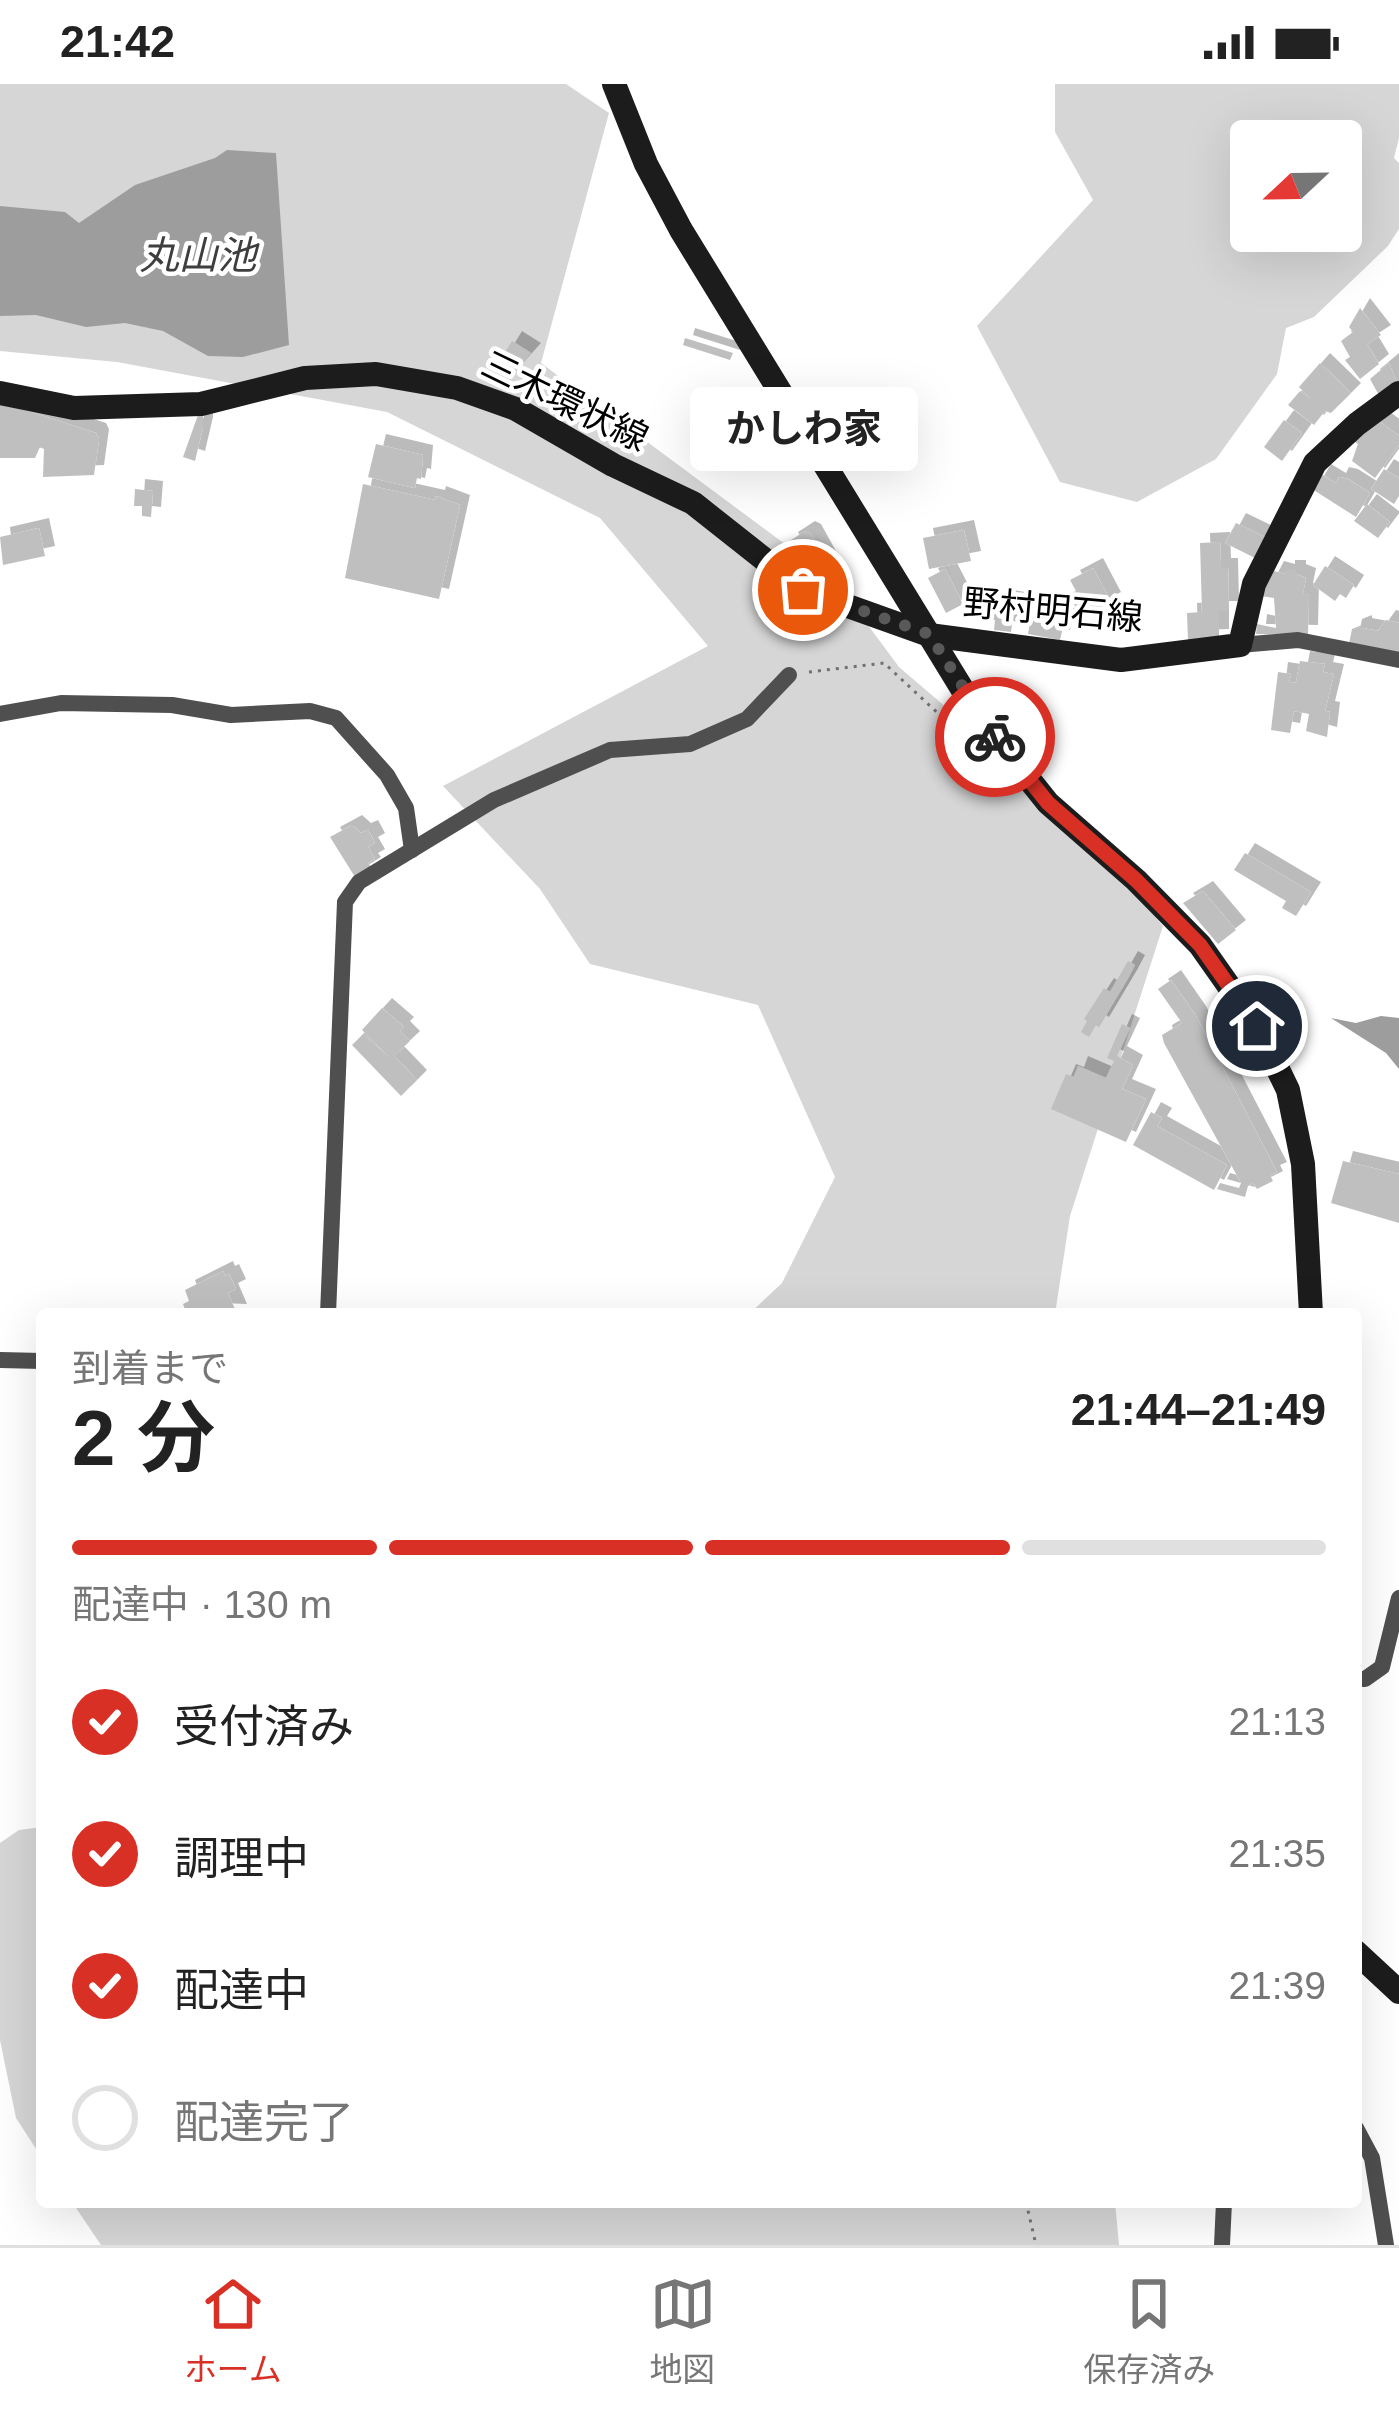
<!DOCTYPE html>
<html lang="ja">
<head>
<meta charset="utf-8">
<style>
  body { margin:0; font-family:Arial,"Noto Sans JP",sans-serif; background:#f6f6f6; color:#222; height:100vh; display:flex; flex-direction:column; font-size:45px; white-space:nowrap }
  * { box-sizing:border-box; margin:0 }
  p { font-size:39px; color:#767676 }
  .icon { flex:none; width:66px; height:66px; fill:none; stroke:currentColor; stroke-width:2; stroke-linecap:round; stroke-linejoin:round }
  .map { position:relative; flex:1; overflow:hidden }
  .panel { position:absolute; left:36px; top:1224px; width:1326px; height:900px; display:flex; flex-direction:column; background:#fff; border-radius:12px; box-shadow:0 12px 48px #0002 }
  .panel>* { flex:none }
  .needle { width:78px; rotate:248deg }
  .buttons { position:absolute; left:1230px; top:36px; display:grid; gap:24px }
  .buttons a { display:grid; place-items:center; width:132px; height:132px; border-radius:12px; background:#fff; box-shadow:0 12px 48px #0002; font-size:60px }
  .pin { position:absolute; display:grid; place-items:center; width:102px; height:102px; color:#fff; margin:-51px; border:6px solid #fff; border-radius:50%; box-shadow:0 3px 12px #0007 }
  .courier { position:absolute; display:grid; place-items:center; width:120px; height:120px; margin:-60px; border:9px solid #d93025; border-radius:50%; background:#fff; color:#222; box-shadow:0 3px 15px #0007 }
  .bubble { position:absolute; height:84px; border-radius:12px; background:#fff; box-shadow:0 12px 48px #0002; font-size:39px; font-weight:700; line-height:84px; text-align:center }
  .overview em { font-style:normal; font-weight:700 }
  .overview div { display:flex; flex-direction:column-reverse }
  .overview { display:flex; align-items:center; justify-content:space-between; height:204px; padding:0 36px }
  h1 { font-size:78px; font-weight:700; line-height:90px }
  .bar { display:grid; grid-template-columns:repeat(4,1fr); gap:18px 12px; align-content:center; height:144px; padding:0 36px }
  .bar i { height:15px; border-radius:9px; background:#e0e0e0 }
  .bar .active { background:#d93025 }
  .bar p { grid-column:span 4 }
  ol { padding:0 36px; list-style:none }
  li { display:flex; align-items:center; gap:36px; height:132px }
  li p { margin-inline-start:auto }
  li .icon { padding:12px; border-radius:50%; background:#d93025; color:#fff; stroke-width:4 }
  li:last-child { color:#767676 }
  li i { width:66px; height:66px; border:6px solid #e0e0e0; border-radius:50% }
  .status { display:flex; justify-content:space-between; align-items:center; height:84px; padding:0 60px; background:#fff; direction:ltr }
  .status svg { height:33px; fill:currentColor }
  .tab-bar { display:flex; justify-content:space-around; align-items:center; height:168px; border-top:3px solid #e0e0e0; background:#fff; font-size:33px; color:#767676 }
  .tab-bar a { display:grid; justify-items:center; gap:6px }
  .tab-bar .active { color:#d93025 }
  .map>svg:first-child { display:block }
  .green { fill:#d6d6d6; fill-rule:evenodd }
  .water { fill:#9d9d9d }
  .building { fill:#bfbfbf; filter:url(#shadow) }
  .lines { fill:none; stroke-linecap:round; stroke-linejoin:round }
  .path { stroke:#717171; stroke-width:3; stroke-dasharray:3 6; stroke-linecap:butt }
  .street { stroke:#4f4f4f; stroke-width:16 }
  .secondary { stroke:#1c1c1c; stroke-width:24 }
  .done { stroke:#595959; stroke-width:12; stroke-dasharray:0 21.6 }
  .route { stroke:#d93025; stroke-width:15 }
  .labels { text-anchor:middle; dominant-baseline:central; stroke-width:9; stroke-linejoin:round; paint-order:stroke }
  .street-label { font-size:36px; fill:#000; stroke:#fff }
  .water-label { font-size:39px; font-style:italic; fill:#3e3e3e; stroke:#fff }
</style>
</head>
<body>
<div class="status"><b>21:42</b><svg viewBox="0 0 49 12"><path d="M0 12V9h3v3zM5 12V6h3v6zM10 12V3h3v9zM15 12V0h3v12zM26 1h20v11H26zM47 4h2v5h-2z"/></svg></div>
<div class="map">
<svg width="1399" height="2161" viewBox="0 0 1399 2161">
  <defs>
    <filter id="shadow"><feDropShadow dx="10" dy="-10" stdDeviation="0" flood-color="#0004"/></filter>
  </defs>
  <rect width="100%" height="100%" fill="#fff"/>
  <g class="green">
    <polygon points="0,0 566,0 609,29 541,279 836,498 899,583 1066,726 1163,842 1070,1132 1055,1230 749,1230 782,1199 835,1093 758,921 590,880 540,805 443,702 708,562 600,434 387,328 117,278 0,267"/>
    <path d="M1055 0H1399V54L1394 74 1399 79V145L1388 162 1314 233 1286 244 1277 290 1216 375 1137 418 1060 398 977 242 1093 116 1055 48ZM1341 57V147H1251V57Z"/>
    <polygon points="42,1743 42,2074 16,2034 0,1956 0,1759 19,1746"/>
    <polygon points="72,2118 1115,2118 1119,2161 101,2161"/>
  </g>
  <g class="water">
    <polygon points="227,66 276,69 289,261 243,273 208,272 163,247 125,239 86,243 36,231 0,232 0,122 65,128 79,139 135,101 215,74"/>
    <polygon points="1381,932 1399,934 1399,985 1386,969 1331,934 1356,939"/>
  </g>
  <g class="building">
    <polygon points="1360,224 1381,251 1367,260 1379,280 1360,295 1345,276 1350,273 1341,257 1353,248 1349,243"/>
    <polygon points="685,254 733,269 730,276 683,261"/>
    <polygon points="512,257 531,269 513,289 498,280"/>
    <polygon points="1320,279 1351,309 1331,329 1325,327 1314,341 1288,321 1300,307 1311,315 1299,303"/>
    <polygon points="1389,279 1399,304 1381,315 1370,295"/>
    <polygon points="0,318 96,349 99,355 94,391 43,393 44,365 40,363 35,374 0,374"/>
    <polygon points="198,331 203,332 203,343 195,377 183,373"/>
    <polygon points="1376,335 1399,352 1399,361 1375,394 1352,377 1358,360 1350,354"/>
    <polygon points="1284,336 1302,349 1282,377 1264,363"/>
    <polygon points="376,360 423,371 421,395 417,394 415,404 368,393"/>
    <polygon points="1384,385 1399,394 1399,412 1394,420 1371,405"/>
    <polygon points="1321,390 1336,399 1339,393 1348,395 1370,409 1356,433 1312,405"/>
    <polygon points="363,400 435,416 436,412 460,421 439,515 345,494"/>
    <polygon points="135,405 153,407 151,433 142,432 142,422 134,422"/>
    <polygon points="1367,420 1390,438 1378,454 1354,437"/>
    <polygon points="1236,439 1269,455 1259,476 1225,459"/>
    <polygon points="39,444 45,472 3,481 0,453"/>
    <polygon points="964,446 971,477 929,485 923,454"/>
    <polygon points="805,447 811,450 827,479 807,490 788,458"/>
    <polygon points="1220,458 1221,484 1228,484 1229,527 1219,527 1219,555 1188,556 1187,529 1202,528 1200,459"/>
    <polygon points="1325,482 1354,501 1346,514 1340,510 1335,517 1313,501"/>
    <polygon points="1093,484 1111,518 1087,531 1082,521 1076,524 1069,510 1076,507 1070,496"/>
    <polygon points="945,485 963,520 946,529 928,494"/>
    <polygon points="1285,486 1296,486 1296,490 1306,494 1303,509 1309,509 1308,551 1256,550 1257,540 1276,544 1274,514 1261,512 1274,487 1285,490"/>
    <polygon points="998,515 1015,518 1011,548 994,546 995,536 963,531 965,516 998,520"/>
    <polygon points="1032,528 1065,534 1060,556 1028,550"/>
    <polygon points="1386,536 1399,539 1399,571 1349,560 1352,545 1362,541 1362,544 1378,547"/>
    <polygon points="1300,577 1325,580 1323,588 1334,590 1325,627 1330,628 1327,653 1306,647 1309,630 1294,627 1290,649 1271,646 1278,588 1291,590 1289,598 1296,599"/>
    <polygon points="352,741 361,749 368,746 375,759 368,763 375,775 368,779 371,783 355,793 330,753"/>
    <polygon points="1245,769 1311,808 1296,832 1282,824 1286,817 1234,786"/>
    <polygon points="1203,807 1236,846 1218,860 1183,819"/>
    <polygon points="1128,877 1135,881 1127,896 1099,943 1096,941 1089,953 1081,948 1087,937 1084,935 1104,904 1110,908"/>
    <polygon points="1171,896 1196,932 1277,1088 1270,1091 1273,1097 1257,1105 1253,1099 1248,1102 1245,1113 1217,1105 1220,1099 1239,1104 1241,1099 1164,959 1162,951 1182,939 1158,905"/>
    <polygon points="382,924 404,943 400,947 410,957 394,972 417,996 401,1012 352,961 363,950 391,975 362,946"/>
    <polygon points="1122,940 1130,944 1117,972 1133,981 1122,1005 1146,1015 1126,1058 1051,1025 1066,990 1074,993 1078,982 1106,994 1114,977 1107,974"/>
    <polygon points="1151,1028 1162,1034 1157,1042 1227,1081 1214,1106 1133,1061"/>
    <polygon points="1343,1077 1399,1090 1399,1139 1331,1119"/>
    <polygon points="223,1187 225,1192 229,1190 236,1205 228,1209 237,1230 186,1228 183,1220 189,1217 185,1206"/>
  </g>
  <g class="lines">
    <g class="path">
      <polyline points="809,588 884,579 971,660"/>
      <polyline points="1356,1629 1360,1614"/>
      <polyline points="1026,2118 1036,2161"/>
    </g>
    <g class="street">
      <polyline points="1240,561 1298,556 1399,576"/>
      <polyline points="0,630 61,619 172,621 231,631 310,627 336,634 387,691 406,724 412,766"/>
      <polyline points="328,1230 345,818 359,798 494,716 610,666 690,660 747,635 789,591"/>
      <polyline points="0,1276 42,1277"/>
      <polyline points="1356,1595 1365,1595 1382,1583 1399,1514"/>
      <polyline points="1356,2044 1372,2074 1386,2161"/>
      <polyline points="1222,2161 1224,2118"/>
    </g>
    <g class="secondary">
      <polyline points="614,0 646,80 681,146 980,634 1048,719 1136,796 1200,861 1257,942 1288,1006 1303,1080 1311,1230"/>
      <polyline points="0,309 74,324 201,320 305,294 376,290 457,304 516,325 613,381 693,419 803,506 929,551 1121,576 1240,561 1254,500 1315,379 1357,340 1399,309"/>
      <polyline points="1356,1868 1399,1908"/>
    </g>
  </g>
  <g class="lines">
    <polyline class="done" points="803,506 929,550 995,653"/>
    <polyline class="route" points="995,653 1048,719 1136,796 1200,861 1257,942"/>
  </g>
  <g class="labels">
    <g class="street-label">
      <text transform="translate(565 317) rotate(26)">三木環状線</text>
      <text transform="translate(1053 526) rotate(5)">野村明石線</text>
    </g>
    <g class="water-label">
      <text x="198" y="171">丸山池</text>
    </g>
  </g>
</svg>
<div class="buttons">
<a><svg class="needle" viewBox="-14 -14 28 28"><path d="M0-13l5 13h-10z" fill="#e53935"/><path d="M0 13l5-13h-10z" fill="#767676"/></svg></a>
</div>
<div class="pin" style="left:803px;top:506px;background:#ea580c"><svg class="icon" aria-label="bag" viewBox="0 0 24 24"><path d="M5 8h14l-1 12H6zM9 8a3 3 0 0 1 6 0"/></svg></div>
<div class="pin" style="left:1257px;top:942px;background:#1f2937"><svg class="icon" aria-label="home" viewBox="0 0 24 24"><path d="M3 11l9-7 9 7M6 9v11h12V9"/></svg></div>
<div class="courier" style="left:995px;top:653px"><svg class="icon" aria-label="bike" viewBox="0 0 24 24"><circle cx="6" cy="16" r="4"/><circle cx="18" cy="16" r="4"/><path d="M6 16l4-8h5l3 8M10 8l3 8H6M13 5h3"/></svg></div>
<div class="bubble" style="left:690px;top:303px;width:228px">かしわ家</div>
<section class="panel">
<div class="overview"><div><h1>2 分</h1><p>到着まで</p></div><em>21:44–21:49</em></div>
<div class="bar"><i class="active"></i><i class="active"></i><i class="active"></i><i></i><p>配達中 · 130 m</p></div>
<ol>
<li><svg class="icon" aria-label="check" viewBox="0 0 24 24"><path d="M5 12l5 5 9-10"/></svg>受付済み<p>21:13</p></li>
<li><svg class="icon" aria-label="check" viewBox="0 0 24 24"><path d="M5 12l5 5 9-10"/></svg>調理中<p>21:35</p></li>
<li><svg class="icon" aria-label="check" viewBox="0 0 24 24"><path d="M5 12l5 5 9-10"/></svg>配達中<p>21:39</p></li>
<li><i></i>配達完了</li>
</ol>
</section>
</div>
<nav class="tab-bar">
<a class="active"><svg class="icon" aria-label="home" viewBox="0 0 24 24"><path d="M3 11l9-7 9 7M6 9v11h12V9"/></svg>ホーム</a>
<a><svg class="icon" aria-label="map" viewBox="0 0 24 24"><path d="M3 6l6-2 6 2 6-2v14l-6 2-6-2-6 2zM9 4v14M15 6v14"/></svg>地図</a>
<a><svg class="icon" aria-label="saved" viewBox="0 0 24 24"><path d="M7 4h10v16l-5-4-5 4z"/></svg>保存済み</a>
</nav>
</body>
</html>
